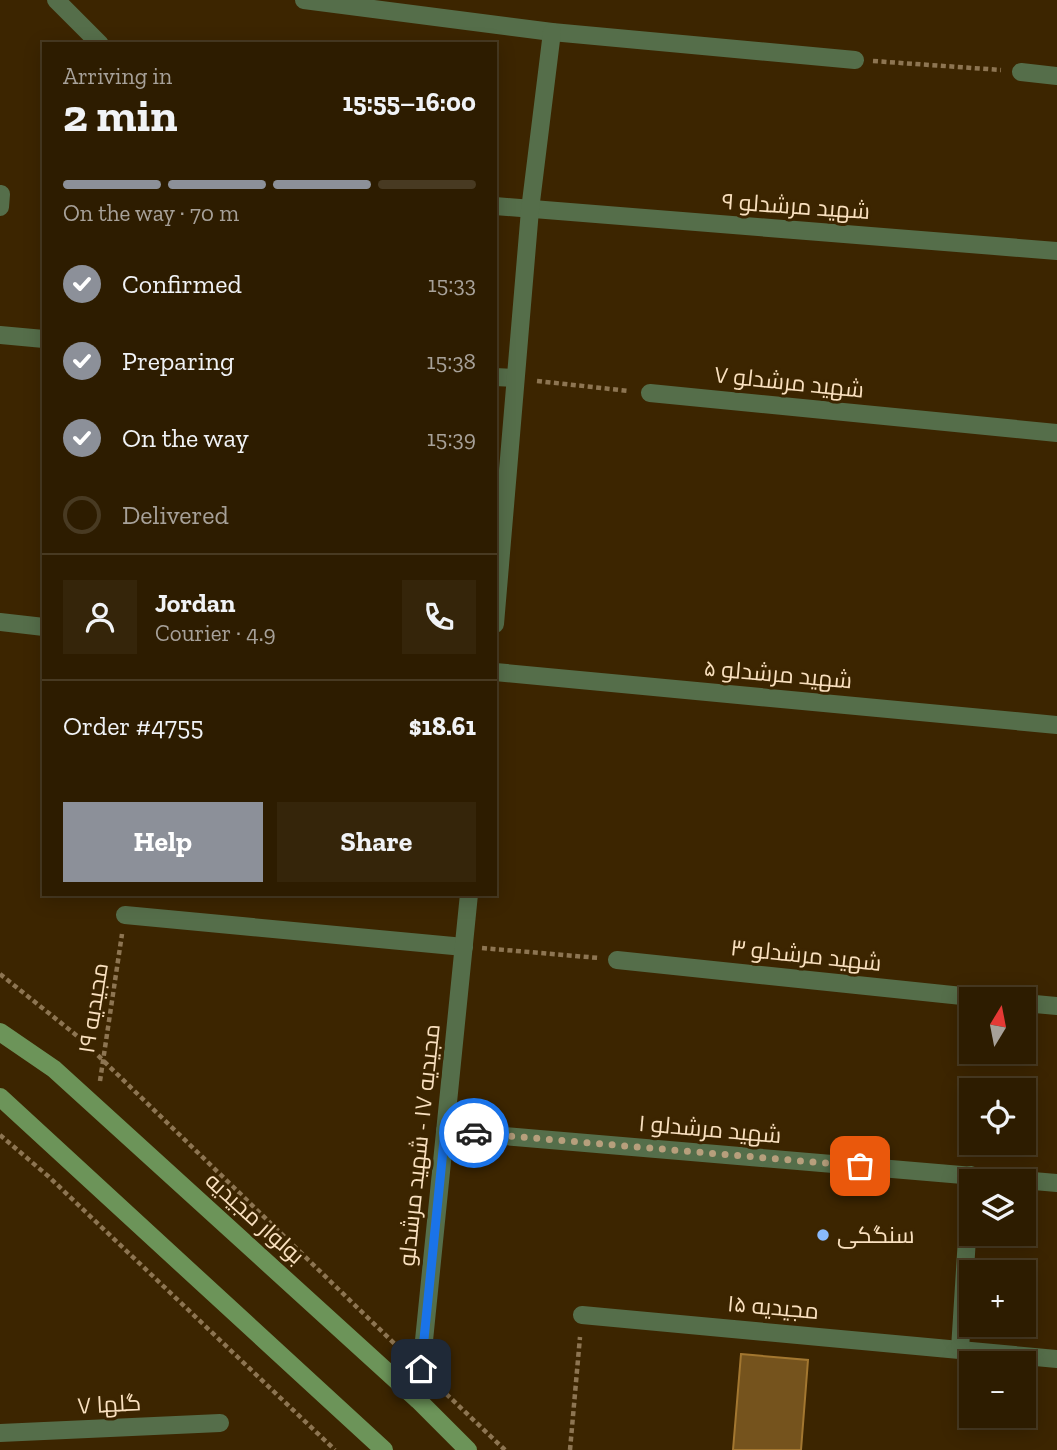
<!DOCTYPE html>
<html lang="en">
<head>
<meta charset="utf-8">
<style>
  body { margin:0; font-family:"Zilla Slab",Cairo,serif; background:#35250a; color:#f1f3f6; height:100vh; display:flex; flex-direction:column; font-size:26px; white-space:nowrap }
  * { box-sizing:border-box; margin:0 }
  p { font-size:23px; color:#a7a199 }
  .icon { flex:none; width:38px; height:38px; fill:none; stroke:currentColor; stroke-width:2; stroke-linecap:round; stroke-linejoin:round }
  .map { position:relative; flex:1; overflow:hidden }
  .drawer { position:absolute; left:42px; top:42px; width:455px; height:854px; display:flex; flex-direction:column; background:#2d1c00; border-radius:0px; box-shadow:0 4px 18px #0003,0 0 0 2px #483a22 }
  .drawer>* { flex:none }
  .needle { width:46px; rotate:10deg }
  .tools { position:absolute; left:959px; top:987px; display:grid; gap:14px }
  .tools a { display:grid; place-items:center; width:77px; height:77px; border-radius:0px; background:#2d1c00; box-shadow:0 4px 18px #0003,0 0 0 2px #483a22; font-size:35px }
  .pin { position:absolute; display:grid; place-items:center; width:60px; height:60px; color:#fff; margin:-30px; border-radius:14px; box-shadow:0 4px 10px #0006 }
  .courier { position:absolute; display:grid; place-items:center; width:70px; height:70px; margin:-35px; border:5px solid #1a73e8; border-radius:50%; background:#fff; color:#222; box-shadow:0 2px 9px #0007 }
  .head em { font-style:normal; font-weight:700 }
  .head div { display:flex; flex-direction:column-reverse }
  .head { display:flex; align-items:center; justify-content:space-between; height:119px; padding:0 21px }
  h1 { font-size:46px; font-weight:700; line-height:52px }
  .bar { display:grid; grid-template-columns:repeat(4,1fr); gap:10px 7px; align-content:center; height:84px; padding:0 21px }
  .bar i { height:9px; border-radius:5px; background:#483a22 }
  .bar .selected { background:#8c9099 }
  .bar p { grid-column:span 4 }
  .line { display:flex; align-items:center; gap:18px; padding:0 21px; border-top:2px solid #483a22 }
  .line div { flex:1 }
  .round { display:grid; place-items:center; flex:none; width:74px; height:74px; border-radius:0px; background:#35250a }
  ol { padding:0 21px; list-style:none }
  li { display:flex; align-items:center; gap:21px; height:77px }
  li p { margin-inline-start:auto }
  li .icon { padding:7px; border-radius:50%; background:#8c9099; color:#fff; stroke-width:4 }
  li:last-child { color:#a7a199 }
  li i { width:38px; height:38px; border:4px solid #483a22; border-radius:50% }
  .primary-button { display:flex; gap:14px; margin-top:auto; padding:14px 21px }
  .primary-button a { flex:1; height:80px; border-radius:0px; background:#8c9099; color:#fff; font-size:28px; font-weight:700; line-height:80px; text-align:center }
  .primary-button a+a { background:#35250a; color:#f1f3f6 }
  .map>svg:first-child { display:block }
  .building { fill:#75531d; stroke:#a37730; stroke-width:2 }
  .lines { fill:none; stroke-linecap:round; stroke-linejoin:round }
  .path { stroke:#8d7552; stroke-width:4.5; stroke-dasharray:5 3.5; stroke-linecap:butt }
  .street { stroke:#556e4a; stroke-width:18 }
  .secondary { stroke:#6c9459; stroke-width:18 }
  .done { stroke:#b79f7c; stroke-width:7; stroke-dasharray:0 12.6 }
  .route { stroke:#1a73e8; stroke-width:9 }
  .poi-dot { fill:#89bafc; stroke:#3c2500; stroke-width:2.5 }
  .labels { text-anchor:middle; dominant-baseline:central; stroke-width:6; stroke-linejoin:round; paint-order:stroke }
  .street-label { font-size:23px; fill:#f9e0bf; stroke:#3c2500 }
  .poi-label { font-size:23px; fill:#f9e0bf; stroke:#3c2500; text-anchor:start }
</style>
</head>
<body>
<div class="map">
<svg width="1057" height="1450" viewBox="0 0 1057 1450">
  <rect width="100%" height="100%" fill="#3c2500"/>
  <polygon class="building" points="741,1354 808,1360 801,1450 733,1450"/>
  <g class="lines">
    <g class="path">
      <polyline points="873,61 1001,70"/>
      <polyline points="537,381 629,391"/>
      <polyline points="482,948 599,958"/>
      <polyline points="0,974 81,1039 401,1350"/>
      <polyline points="100,1081 122,934"/>
      <polyline points="0,1135 48,1176 335,1450"/>
      <polyline points="440,1388 505,1450"/>
      <polyline points="570,1450 580,1337"/>
    </g>
    <g class="street">
      <polyline points="56,0 100,44"/>
      <polyline points="304,0 552,32 855,60"/>
      <polyline points="1021,72 1057,76"/>
      <polyline points="495,206 1057,251"/>
      <polyline points="0,207 1,194"/>
      <polyline points="0,335 44,339"/>
      <polyline points="495,377 515,378"/>
      <polyline points="650,393 1057,433"/>
      <polyline points="0,622 44,627"/>
      <polyline points="495,624 530,210 552,32"/>
      <polyline points="495,672 1057,725"/>
      <polyline points="125,915 464,947"/>
      <polyline points="617,960 991,999"/>
      <polyline points="1024,1003 1057,1006"/>
      <polyline points="445,1131 1057,1183"/>
      <polyline points="582,1315 1057,1359"/>
      <polyline points="960,1349 971,1175"/>
      <polyline points="418,1400 469,894"/>
      <polyline points="0,1433 220,1423"/>
    </g>
    <g class="secondary">
      <polyline points="0,1032 54,1069 418,1400 468,1450"/>
      <polyline points="0,1097 384,1450"/>
    </g>
  </g>
  <g class="lines">
    <polyline class="done" points="474,1133 860,1166"/>
    <polyline class="route" points="421,1369 445,1130 474,1133"/>
  </g>
  <circle class="poi-dot" cx="823" cy="1235" r="7"/>
  <g class="labels">
    <g class="street-label">
      <text transform="translate(796 206) rotate(4)">شهید مرشدلو ۹</text>
      <text transform="translate(789 382) rotate(6)">شهید مرشدلو ۷</text>
      <text transform="translate(778 674) rotate(5)">شهید مرشدلو ۵</text>
      <text transform="translate(806 955) rotate(6)">شهید مرشدلو ۳</text>
      <text transform="translate(93 1008) rotate(-81)">مجیدیه ۱۹</text>
      <text transform="translate(710 1129) rotate(5)">شهید مرشدلو ۱</text>
      <text transform="translate(419 1145) rotate(-84)">مجیدیه ۱۷ - شهید مرشدلو</text>
      <text transform="translate(255 1218) rotate(42)">بولوار مجیدیه</text>
      <text transform="translate(773 1307) rotate(5)">مجیدیه ۱۵</text>
      <text transform="translate(109 1404) rotate(-3)">گلها ۷</text>
    </g>
    <g class="poi-label">
      <text x="837" y="1235">سنگکی</text>
    </g>
  </g>
</svg>
<div class="tools">
<a><svg class="needle" viewBox="-14 -14 28 28"><path d="M0-13l5 13h-10z" fill="#e53935"/><path d="M0 13l5-13h-10z" fill="#a7a199"/></svg></a>
<a><svg class="icon" aria-label="locate" viewBox="0 0 24 24"><circle cx="12" cy="12" r="6"/><path d="M12 2v4M12 18v4M2 12h4M18 12h4"/></svg></a>
<a><svg class="icon" aria-label="layers" viewBox="0 0 24 24"><path d="M12 4l9 5-9 5-9-5zM3 14l9 5 9-5"/></svg></a>
<a>+</a>
<a>−</a>
</div>
<div class="pin" style="left:860px;top:1166px;background:#ea580c"><svg class="icon" aria-label="bag" viewBox="0 0 24 24"><path d="M5 8h14l-1 12H6zM9 8a3 3 0 0 1 6 0"/></svg></div>
<div class="pin" style="left:421px;top:1369px;background:#1f2937"><svg class="icon" aria-label="home" viewBox="0 0 24 24"><path d="M3 11l9-7 9 7M6 9v11h12V9"/></svg></div>
<div class="courier" style="left:474px;top:1133px"><svg class="icon" aria-label="car" viewBox="0 0 24 24"><path d="M5 17H2v-5l4-1 3-4h7l3 4 3 1v5h-3M9 17h6M6 11h13"/><circle cx="7" cy="17" r="2"/><circle cx="17" cy="17" r="2"/></svg></div>
<section class="drawer">
<div class="head"><div><h1>2 min</h1><p>Arriving in</p></div><em>15:55–16:00</em></div>
<div class="bar"><i class="selected"></i><i class="selected"></i><i class="selected"></i><i></i><p>On the way · 70 m</p></div>
<ol>
<li><svg class="icon" aria-label="check" viewBox="0 0 24 24"><path d="M5 12l5 5 9-10"/></svg>Confirmed<p>15:33</p></li>
<li><svg class="icon" aria-label="check" viewBox="0 0 24 24"><path d="M5 12l5 5 9-10"/></svg>Preparing<p>15:38</p></li>
<li><svg class="icon" aria-label="check" viewBox="0 0 24 24"><path d="M5 12l5 5 9-10"/></svg>On the way<p>15:39</p></li>
<li><i></i>Delivered</li>
</ol>
<div class="line" style="height:126px"><a class="round"><svg class="icon" aria-label="person" viewBox="0 0 24 24"><circle cx="12" cy="8" r="4"/><path d="M4 21q1-7 8-7t8 7"/></svg></a><div><b>Jordan</b><p>Courier · 4.9</p></div><a class="round"><svg class="icon" aria-label="phone" viewBox="0 0 24 24"><path d="M5 4h4l2 5-3 2q2 4 5 5l2-3 5 2v4C11 20 4 13 5 4z"/></svg></a></div>
<div class="line" style="height:91px"><div>Order #4755</div><b>$18.61</b></div>
<div class="primary-button"><a>Help</a><a>Share</a></div>
</section>
</div>
</body>
</html>
